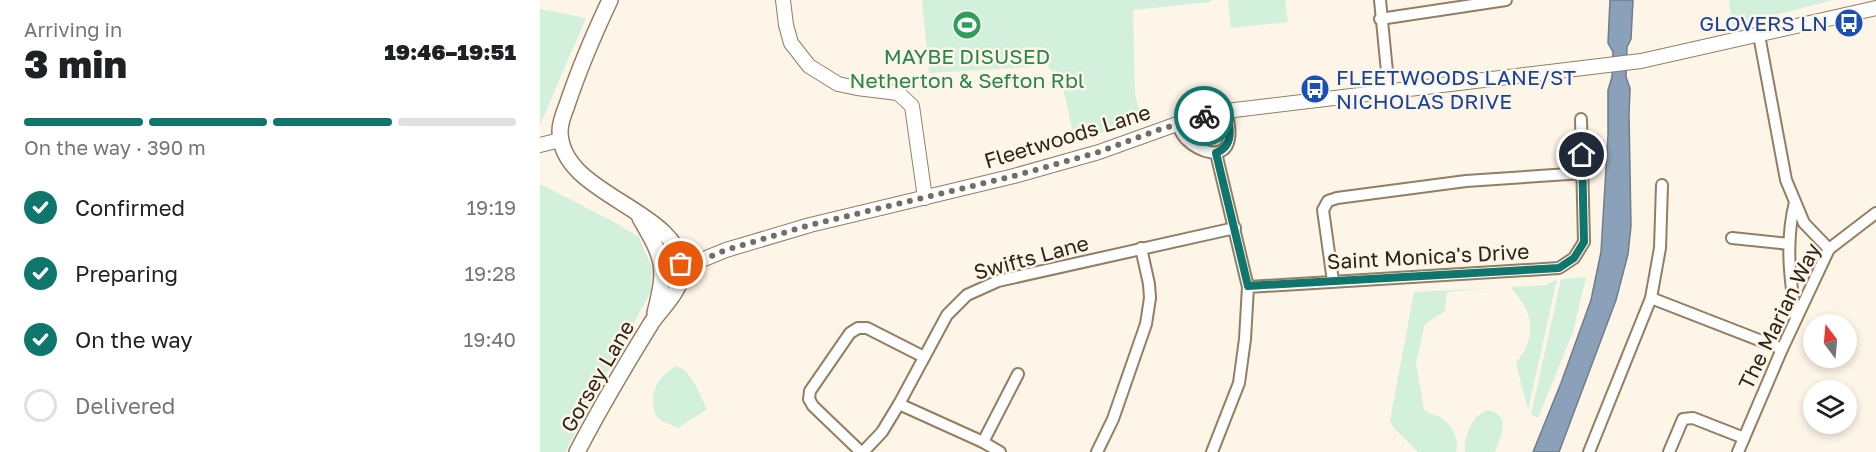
<!DOCTYPE html>
<html lang="en">
<head>
<meta charset="utf-8">
<style>
  body { margin:0; font-family:"Golos Text",sans-serif; background:#f2f2f2; color:#202124; height:100vh; display:flex; flex-direction:column; font-size:22px; white-space:nowrap }
  * { box-sizing:border-box; margin:0 }
  p { font-size:20px; color:#757577 }
  .icon { flex:none; width:33px; height:33px; fill:none; stroke:currentColor; stroke-width:2; stroke-linecap:round; stroke-linejoin:round }
  .map { position:relative; flex:1; overflow:hidden }
  .side { display:flex; flex-direction:column; background:#fff; width:540px }
  .side>* { flex:none }
  .needle { width:39px; rotate:344deg }
  .buttons { position:absolute; left:1263px; top:314px; display:grid; gap:12px }
  .buttons a { display:grid; place-items:center; width:54px; height:54px; border-radius:50%; background:#fff; box-shadow:0 3px 9px #0003; font-size:30px }
  .pin { position:absolute; display:grid; place-items:center; width:51px; height:51px; color:#fff; margin:-26px; border:3px solid #fff; border-radius:50%; box-shadow:0 2px 6px #0007 }
  .courier { position:absolute; display:grid; place-items:center; width:60px; height:60px; margin:-30px; border:4px solid #0f766e; border-radius:50%; background:#fff; color:#222; box-shadow:0 2px 8px #0007 }
  .head em { font-style:normal; font-weight:800 }
  .head div { display:flex; flex-direction:column-reverse }
  .head { display:flex; align-items:center; justify-content:space-between; height:102px; padding:0 24px }
  h1 { font-size:39px; font-weight:800; line-height:45px }
  .bar { display:grid; grid-template-columns:repeat(4,1fr); gap:9px 6px; align-content:center; height:72px; padding:0 24px }
  .bar i { height:8px; border-radius:4px; background:#e0e0e0 }
  .bar .on { background:#0f766e }
  .bar p { grid-column:span 4 }
  ol { padding:0 24px; list-style:none }
  li { display:flex; align-items:center; gap:18px; height:66px }
  li p { margin-inline-start:auto }
  li .icon { padding:6px; border-radius:50%; background:#0f766e; color:#fff; stroke-width:4 }
  li:last-child { color:#757577 }
  li i { width:33px; height:33px; border:3px solid #e0e0e0; border-radius:50% }
  main { display:flex; flex:1; min-height:0 }
  .map>svg:first-child { display:block }
  .green { fill:#d3f0dc }
  .water { fill:#8ba1b9; stroke:#6f7c89; stroke-width:1.5 }
  .lines { fill:none; stroke-linecap:round; stroke-linejoin:round }
  .minor-casing { stroke:#937e62; stroke-width:14 }
  .tertiary-casing { stroke:#937e62; stroke-width:16 }
  .secondary-casing { stroke:#937e62; stroke-width:18 }
  .minor { stroke:#fff; stroke-width:10 }
  .tertiary { stroke:#fff; stroke-width:14 }
  .secondary { stroke:#fff; stroke-width:15 }
  .done { stroke:#766d62; stroke-width:6; stroke-dasharray:0 10.8 }
  .route { stroke:#0f766e; stroke-width:8 }
  .labels { text-anchor:middle; dominant-baseline:central; stroke-width:5; stroke-linejoin:round; paint-order:stroke }
  .transit-label { font-size:21px; fill:#164399; stroke:#fef5e9; text-anchor:end }
  .leisure-label { font-size:21px; fill:#27864d; stroke:#fef5e9 }
  .street-label { font-size:21px; fill:#2d2419; stroke:#fef5e9 }
</style>
</head>
<body>
<main>
<section class="side">
<div class="head"><div><h1>3 min</h1><p>Arriving in</p></div><em>19:46–19:51</em></div>
<div class="bar"><i class="on"></i><i class="on"></i><i class="on"></i><i></i><p>On the way · 390 m</p></div>
<ol>
<li><svg class="icon" aria-label="check" viewBox="0 0 24 24"><path d="M5 12l5 5 9-10"/></svg>Confirmed<p>19:19</p></li>
<li><svg class="icon" aria-label="check" viewBox="0 0 24 24"><path d="M5 12l5 5 9-10"/></svg>Preparing<p>19:28</p></li>
<li><svg class="icon" aria-label="check" viewBox="0 0 24 24"><path d="M5 12l5 5 9-10"/></svg>On the way<p>19:40</p></li>
<li><i></i>Delivered</li>
</ol>
</section>
<div class="map">
<svg width="1336" height="452" viewBox="0 0 1336 452">
  <rect width="100%" height="100%" fill="#fef5e9"/>
  <g class="green">
    <polygon points="382,0 671,0 671,2 593,10 595,95 602,118 535,142 523,87 508,66 389,73"/>
    <polygon points="688,0 745,0 748,22 691,28"/>
    <polygon points="1189,0 1293,0 1192,26"/>
    <polygon points="0,9 46,18 0,125"/>
    <polygon points="0,184 76,223 99,237 111,266 111,291 25,452 0,452"/>
    <polygon points="1046,277 1033,332 998,418 991,415 1021,279"/>
    <path d="M1017 279 988 410 976 364C978 359 981 356 984 352 997 326 988 306 970 287L1006 285Z"/>
    <path d="M954 288 907 292 905 311 885 324 876 363 884 409C889 415 895 414 901 418 912 425 920 440 916 452H878L854 428 850 421 874 292Z"/>
    <path d="M136 366C153 371 159 394 167 409L138 428 124 422 116 416C108 394 117 377 136 366Z"/>
    <path d="M949 410C972 418 961 434 955 452H925C923 437 933 413 949 410Z"/>
  </g>
  <polygon class="water" points="1070,0 1093,0 1091,39 1087,47 1086,77 1090,88 1089,115 1091,226 1088,254 1076,300 1019,452 993,452 1021,383 1051,300 1061,252 1068,135 1068,90 1072,77 1073,52 1068,43"/>
  <g class="lines">
    <g class="minor-casing">
      <g id="minor">
        <polyline points="840,0 849,92"/>
        <polyline points="840,19 966,0"/>
        <polyline points="1219,35 1246,180 1264,223 1289,249"/>
        <path d="M637 124C640 130 642 136 647 140 658 151 685 162 689 139 691 130 688 119 686 111"/>
        <path d="M1255 202C1245 242 1250 279 1256 319"/>
        <polyline points="1192,238 1249,244"/>
        <polyline points="793,281 783,210 788,201 797,198 926,181 1043,173"/>
        <polyline points="708,287 1019,268 1034,258 1044,242 1041,119"/>
        <polyline points="1111,298 1242,349"/>
        <polyline points="443,442 478,374"/>
        <polyline points="321,452 273,406 269,399 270,391 310,333 318,328 327,328 384,357"/>
        <polyline points="323,452 342,432 359,404"/>
        <polyline points="460,452 443,442 359,404 407,315 427,295 458,281 695,228"/>
        <polyline points="557,452 573,419 606,324 610,298 609,284 601,248"/>
        <polyline points="672,452 699,383 705,339 708,287 676,153"/>
        <polyline points="1049,452 1111,298 1120,248 1122,185"/>
        <polyline points="1129,452 1143,419 1153,418 1204,438"/>
        <polyline points="1198,452 1242,349 1289,249 1336,213"/>
      </g>
    </g>
    <g class="tertiary-casing">
      <g id="tertiary">
        <polyline points="243,0 246,25 251,43 269,66 298,84 317,88 358,93 372,106 385,198"/>
        <polyline points="0,145 20,140"/>
        <polyline points="122,265 164,259 186,250 270,225 474,176 559,152 637,124 686,111 1101,61 1336,8"/>
      </g>
    </g>
    <g class="secondary-casing">
      <g id="secondary">
        <path d="M100 218C124 259 127 266 115 313"/>
        <path d="M37 452C60 408 86 364 112 322 122 308 141 290 142 272 144 209 20 197 20 131 20 122 24 113 27 105 39 69 54 34 70 0"/>
      </g>
    </g>
    <use href="#minor" class="minor"/>
    <use href="#tertiary" class="tertiary"/>
    <use href="#secondary" class="secondary"/>
  </g>
  <g class="lines">
    <polyline class="done" points="141,264 164,259 186,250 270,225 474,176 559,152 615,131 664,116"/>
    <path class="route" d="M664 116 686 111C690 127 695 145 676 153L708 286 1019 268 1034 258 1044 242 1042 155"/>
  </g>
  <defs>
    <g id="bus-disc" transform="scale(1.5)"><circle r="9.5" fill="#1a4fb4" stroke="#fef5e9"/><path d="M-5-6H5V4H4V6H2V4H-2V6H-4V4H-5ZM-3.5-4V0h7V-4ZM-3.5 1.2v1.5H-2V1.2ZM2 1.2v1.5H3.5V1.2Z" fill="#fff"/></g>
    <g id="stadium-disc" transform="scale(1.5)"><circle r="9.5" fill="#2e9e5b" stroke="#fef5e9"/><path d="M0-5a6.5 5 0 1 0 0 10a6.5 5 0 1 0 0-10ZM-3.5-1.8h7v3.6h-7Z" fill="#fff"/></g>
  </defs>
  <g fill-rule="evenodd">
    <use href="#bus-disc" x="1309" y="23"/>
    <use href="#stadium-disc" x="427" y="25"/>
    <use href="#bus-disc" x="775" y="89"/>
  </g>
  <g class="labels">
    <g class="transit-label">
      <text x="1288" y="23">GLOVERS LN</text>
      <text x="796" y="77" text-anchor="start">FLEETWOODS LANE/ST<tspan x="796" dy="24">NICHOLAS DRIVE</tspan></text>
    </g>
    <g class="leisure-label">
      <text x="427" y="56">MAYBE DISUSED<tspan x="427" dy="24">Netherton &amp; Sefton Rbl</tspan></text>
    </g>
    <g class="street-label">
      <text transform="translate(527 136) rotate(-17)">Fleetwoods Lane</text>
      <text transform="translate(888 256) rotate(-3)">Saint Monica's Drive</text>
      <text transform="translate(491 257) rotate(-15)">Swifts Lane</text>
      <text transform="translate(1239 316) rotate(-64)">The Marian Way</text>
      <text transform="translate(57 376) rotate(-60)">Gorsey Lane</text>
    </g>
  </g>
</svg>
<div class="buttons">
<a><svg class="needle" viewBox="-14 -14 28 28"><path d="M0-13l5 13h-10z" fill="#e53935"/><path d="M0 13l5-13h-10z" fill="#757577"/></svg></a>
<a><svg class="icon" aria-label="layers" viewBox="0 0 24 24"><path d="M12 4l9 5-9 5-9-5zM3 14l9 5 9-5"/></svg></a>
</div>
<div class="pin" style="left:141px;top:264px;background:#ea580c"><svg class="icon" aria-label="bag" viewBox="0 0 24 24"><path d="M5 8h14l-1 12H6zM9 8a3 3 0 0 1 6 0"/></svg></div>
<div class="pin" style="left:1042px;top:155px;background:#1f2937"><svg class="icon" aria-label="home" viewBox="0 0 24 24"><path d="M3 11l9-7 9 7M6 9v11h12V9"/></svg></div>
<div class="courier" style="left:664px;top:116px"><svg class="icon" aria-label="bike" viewBox="0 0 24 24"><circle cx="6" cy="16" r="4"/><circle cx="18" cy="16" r="4"/><path d="M6 16l4-8h5l3 8M10 8l3 8H6M13 5h3"/></svg></div>
</div>
</main>
</body>
</html>
